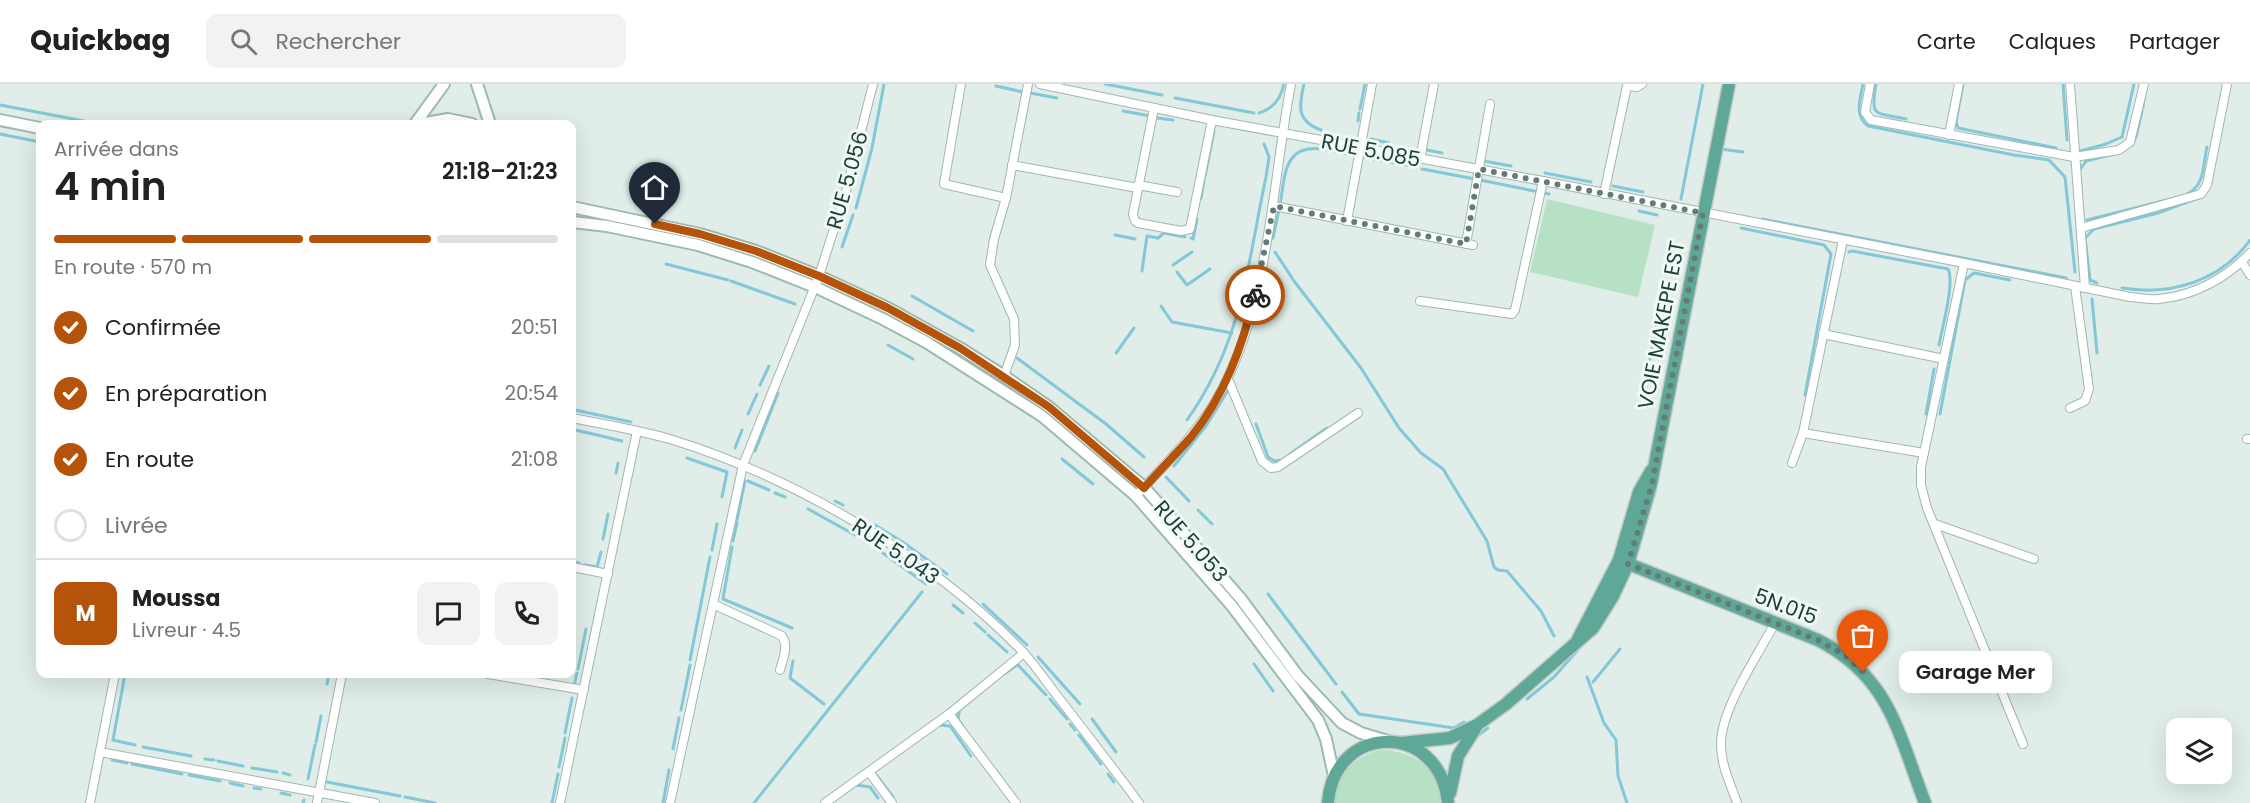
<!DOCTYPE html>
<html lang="fr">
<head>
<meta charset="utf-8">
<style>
  body { margin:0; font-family:Poppins,sans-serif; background:#f2f2f2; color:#222; height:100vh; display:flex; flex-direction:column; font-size:22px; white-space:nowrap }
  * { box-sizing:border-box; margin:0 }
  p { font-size:20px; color:#767676 }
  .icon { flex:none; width:33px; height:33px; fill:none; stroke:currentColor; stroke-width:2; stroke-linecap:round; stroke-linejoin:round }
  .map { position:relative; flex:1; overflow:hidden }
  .sheet { position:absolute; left:36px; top:36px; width:540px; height:558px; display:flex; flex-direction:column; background:#fff; border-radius:12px; box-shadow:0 6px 24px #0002 }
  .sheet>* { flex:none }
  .buttons { position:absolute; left:2166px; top:634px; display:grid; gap:12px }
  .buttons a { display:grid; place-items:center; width:66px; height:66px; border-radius:12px; background:#fff; box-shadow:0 6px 24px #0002; font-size:30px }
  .pin { position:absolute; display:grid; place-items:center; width:51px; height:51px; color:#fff; margin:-62px -26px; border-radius:50% 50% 50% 0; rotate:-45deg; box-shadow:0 0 6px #0007 }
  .pin .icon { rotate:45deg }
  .courier { position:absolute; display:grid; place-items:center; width:60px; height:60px; margin:-30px; border:4px solid #b45309; border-radius:50%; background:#fff; color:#222; box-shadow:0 2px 8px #0007 }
  .bubble { position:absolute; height:42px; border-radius:12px; background:#fff; box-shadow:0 6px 24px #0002; font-size:20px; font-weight:600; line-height:42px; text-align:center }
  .headline em { font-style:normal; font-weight:600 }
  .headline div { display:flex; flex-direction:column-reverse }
  .headline { display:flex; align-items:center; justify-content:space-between; height:102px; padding:0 18px }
  h1 { font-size:39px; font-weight:600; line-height:45px }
  .bar { display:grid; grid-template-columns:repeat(4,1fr); gap:9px 6px; align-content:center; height:72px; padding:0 18px }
  .bar i { height:8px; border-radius:4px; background:#e0e0e0 }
  .bar .on { background:#b45309 }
  .bar p { grid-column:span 4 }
  .line { display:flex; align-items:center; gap:15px; padding:0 18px; border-top:2px solid #e0e0e0 }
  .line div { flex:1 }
  .round { display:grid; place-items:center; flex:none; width:63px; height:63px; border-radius:12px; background:#f2f2f2 }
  ol { padding:0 18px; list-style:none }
  li { display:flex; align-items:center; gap:18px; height:66px }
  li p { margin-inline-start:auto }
  li .icon { padding:6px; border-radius:50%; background:#b45309; color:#fff; stroke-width:4 }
  li:last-child { color:#767676 }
  li i { width:33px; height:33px; border:3px solid #e0e0e0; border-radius:50% }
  header { display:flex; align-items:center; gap:36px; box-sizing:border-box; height:84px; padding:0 30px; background:#fff; border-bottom:2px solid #e0e0e0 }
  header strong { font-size:28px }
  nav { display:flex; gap:33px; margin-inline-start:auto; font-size:21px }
  .search { width:420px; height:54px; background:#f2f2f2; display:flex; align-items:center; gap:15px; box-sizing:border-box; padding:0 21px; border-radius:12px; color:#767676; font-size:22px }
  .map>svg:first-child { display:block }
  .green { fill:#b7e1c4 }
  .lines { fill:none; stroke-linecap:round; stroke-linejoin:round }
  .stream { stroke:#82c8d9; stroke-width:3 }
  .minor-casing { stroke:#a2b6b0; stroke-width:10 }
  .secondary-casing { stroke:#9dbab1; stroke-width:14 }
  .primary-casing { stroke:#c0cac7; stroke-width:15 }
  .minor { stroke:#fff; stroke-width:8 }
  .secondary { stroke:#fff; stroke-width:10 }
  .primary { stroke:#5fa898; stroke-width:12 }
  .done { stroke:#637d76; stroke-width:6; stroke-dasharray:0 10.8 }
  .route { stroke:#b45309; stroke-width:8 }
  .labels { text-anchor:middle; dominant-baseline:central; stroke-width:6; stroke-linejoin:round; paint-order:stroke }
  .street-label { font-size:21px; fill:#1f4038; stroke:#f1f9f6 }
</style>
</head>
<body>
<header>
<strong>Quickbag</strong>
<div class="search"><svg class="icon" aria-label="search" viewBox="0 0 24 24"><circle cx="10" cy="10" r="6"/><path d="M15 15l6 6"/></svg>Rechercher</div>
<nav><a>Carte</a><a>Calques</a><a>Partager</a></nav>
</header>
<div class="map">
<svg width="2250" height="719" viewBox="0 0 2250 719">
  <rect width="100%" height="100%" fill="#e0ede8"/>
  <g class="green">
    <polygon points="1547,115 1655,141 1638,213 1530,188"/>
    <path d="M1379 666C1411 666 1442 683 1440 719H1335C1333 691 1355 673 1379 666Z"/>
  </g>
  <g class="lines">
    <g class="stream">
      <polyline points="1105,0 1162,11"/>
      <path d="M1304 0C1299 22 1296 37 1321 46"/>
      <path d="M1863 0C1860 16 1854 31 1868 42L2014 71 2049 76 2065 93 2075 188"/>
      <path d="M1876 0C1870 35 1875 28 1906 35"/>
      <polyline points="1963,0 1956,38 1958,44 2056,64"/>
      <polyline points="2063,0 2067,56"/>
      <polyline points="996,2 1023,8"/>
      <polyline points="1030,9 1057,14"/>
      <polyline points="1175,14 1254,29"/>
      <polyline points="0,21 99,40"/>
      <polyline points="2143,23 2144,14"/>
      <polyline points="1360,25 1365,0"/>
      <polyline points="1123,27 1150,32"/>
      <path d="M1259 29C1273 25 1281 14 1284 0"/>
      <polyline points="1157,34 1173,36"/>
      <polyline points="1358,37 1359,29"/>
      <polyline points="0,50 40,58"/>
      <polyline points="1371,55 1389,59"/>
      <polyline points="2132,59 2136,53 2142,27"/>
      <polyline points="1323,65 1356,72"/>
      <polyline points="1721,65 1743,68"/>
      <polyline points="1427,66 1442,69"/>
      <polyline points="2080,67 2106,60 2122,53 2134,0"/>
      <polyline points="1363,73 1416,83"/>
      <polyline points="1484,77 1511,82"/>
      <polyline points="1422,85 1475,95"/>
      <polyline points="2079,87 2086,77 2114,70"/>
      <polyline points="1545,89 1591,98"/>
      <polyline points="1205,92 1214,47"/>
      <polyline points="1480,96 1549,110"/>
      <polyline points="1613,102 1643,108"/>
      <path d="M2187 110C2205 102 2203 80 2207 63"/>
      <polyline points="1201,114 1204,96"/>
      <polyline points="1681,115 1703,0"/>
      <path d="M1280 121C1285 93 1283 60 1322 65"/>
      <polyline points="856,124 872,64 884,0"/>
      <polyline points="1639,127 1657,131"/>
      <polyline points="1762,135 2066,194"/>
      <polyline points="2087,136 2175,114"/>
      <polyline points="1741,144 1824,161 1831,170 1805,311"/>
      <polyline points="1115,151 1135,155"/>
      <polyline points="1191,154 1193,155 1197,135"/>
      <polyline points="1273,154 1279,126"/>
      <polyline points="842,163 853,131"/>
      <polyline points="1275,168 1294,197 1361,284 1399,344 1421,369 1443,385 1487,457 1494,483 1498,486 1507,487 1541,527 1554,552"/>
      <path d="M1849 168 1852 167 1948 185C1955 199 1942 244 1939 261"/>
      <polyline points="666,180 728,196"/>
      <polyline points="1173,181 1192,168"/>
      <polyline points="1142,187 1147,152 1158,154 1164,149 1185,153"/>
      <polyline points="1177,188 1187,201 1210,185"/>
      <polyline points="731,197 795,220"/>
      <polyline points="2097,199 2090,196 2085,154 2094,145 2158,129 2201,113"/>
      <polyline points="829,204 868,221"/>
      <path d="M2122 204C2171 212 2221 197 2250 156"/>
      <polyline points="912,212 973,247"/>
      <polyline points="2092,215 2097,269"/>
      <polyline points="1161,222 1172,238 1232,249"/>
      <polyline points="882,228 908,241"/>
      <polyline points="888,261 913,275"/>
      <polyline points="948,263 963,272"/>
      <polyline points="1116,269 1134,244"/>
      <polyline points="1017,274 1106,340 1144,373"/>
      <polyline points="1650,275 1661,220"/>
      <polyline points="760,301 769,282"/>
      <polyline points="575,326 631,338"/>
      <polyline points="748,330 757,310"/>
      <polyline points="1926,330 1934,285"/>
      <polyline points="1940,330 1965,196 1974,189 2010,196"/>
      <path d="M1187 336C1242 259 1247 182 1266 93L1269 73 1264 60"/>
      <polyline points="1256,340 1268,373 1274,377 1282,376"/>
      <polyline points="575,346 588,349"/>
      <polyline points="589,349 622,357"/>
      <polyline points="735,364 742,346"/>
      <polyline points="755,367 778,309"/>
      <polyline points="1290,370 1327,344"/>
      <polyline points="687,374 727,388 722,413"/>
      <polyline points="1062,375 1093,400"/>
      <polyline points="1174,382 1206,342 1230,303"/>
      <polyline points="616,389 618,379"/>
      <polyline points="1166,393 1189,417"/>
      <polyline points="748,397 769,406"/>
      <polyline points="775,409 785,413"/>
      <polyline points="835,417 843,421"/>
      <polyline points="808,425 855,451"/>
      <polyline points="1198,426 1212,440"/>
      <polyline points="737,436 745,397"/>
      <polyline points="875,441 904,459 947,490"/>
      <polyline points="603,455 608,430"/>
      <polyline points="733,457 737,439"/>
      <polyline points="732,463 723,515 792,544"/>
      <polyline points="876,464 926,500"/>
      <polyline points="1638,465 1655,408"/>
      <polyline points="712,466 717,440"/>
      <polyline points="572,478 579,479"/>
      <polyline points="585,481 597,483 601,468"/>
      <polyline points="1268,510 1336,600"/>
      <polyline points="983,520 1027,561"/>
      <polyline points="953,521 963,529"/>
      <polyline points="975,539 985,548"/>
      <polyline points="988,551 1007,568"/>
      <polyline points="1038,573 1080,620"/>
      <polyline points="690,576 710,473"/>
      <polyline points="793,577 790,594 824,620"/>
      <polyline points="1254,580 1273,607"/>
      <polyline points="1018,581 1046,611"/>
      <polyline points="578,585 586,545"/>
      <polyline points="125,590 113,656 135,661"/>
      <polyline points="510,590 528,593"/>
      <polyline points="1001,592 1017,581"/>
      <polyline points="1587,593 1604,639 1616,656 1618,692 1627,719"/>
      <polyline points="1593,598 1620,565"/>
      <polyline points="327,600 329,590"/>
      <polyline points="572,601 574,602 577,589"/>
      <polyline points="1342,608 1359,630 1454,644 1464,638"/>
      <polyline points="1050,615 1067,635"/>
      <polyline points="1527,615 1554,593 1583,560"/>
      <polyline points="960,623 958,635 967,648"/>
      <polyline points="681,626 690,581"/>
      <polyline points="1092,635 1116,668"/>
      <polyline points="1070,640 1075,646"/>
      <polyline points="938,641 950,642 971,672"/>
      <polyline points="565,649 572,614"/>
      <polyline points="1079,651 1101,680"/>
      <polyline points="1476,653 1488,644"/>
      <polyline points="316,658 321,632"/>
      <polyline points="143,663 191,672"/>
      <polyline points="673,665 679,634"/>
      <polyline points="205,675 214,676"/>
      <polyline points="112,676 127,679"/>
      <polyline points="218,677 243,682"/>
      <polyline points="132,680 182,690"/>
      <polyline points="559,683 565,654"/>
      <polyline points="252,684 277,688"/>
      <polyline points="283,689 290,691"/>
      <polyline points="1108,690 1114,698"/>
      <polyline points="189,691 220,697"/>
      <polyline points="877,692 893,713"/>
      <polyline points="308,695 315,661"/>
      <polyline points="327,698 400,712"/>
      <polyline points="230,699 243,702"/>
      <polyline points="856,701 870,703 878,714"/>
      <polyline points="254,704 261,705"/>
      <polyline points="281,709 290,711"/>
      <polyline points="405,713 435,719"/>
      <polyline points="303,719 304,716"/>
      <polyline points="552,719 558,690"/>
      <polyline points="663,719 669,686"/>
      <polyline points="754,719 922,508"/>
    </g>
    <g class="minor-casing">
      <g id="minor">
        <polyline points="961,0 944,100 1006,114"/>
        <path d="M1040 0 1212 36 1543 97 1964 179 2130 213C2140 214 2150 216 2159 215 2193 212 2227 194 2250 169"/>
        <polyline points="1870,0 1865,28 1871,36 2074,73 2119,66 2130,58 2144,0"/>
        <polyline points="2070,0 2085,204"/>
        <polyline points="1154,24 1133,130 1135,137 1138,139 1181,147 1190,145 1212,36"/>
        <polyline points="1949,51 1959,0"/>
        <polyline points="1420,75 1434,0"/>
        <polyline points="1012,81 1138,104"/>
        <polyline points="1138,101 1177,108"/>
        <polyline points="1604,110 1627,2 1637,3 1642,0"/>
        <polyline points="1274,122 1473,161"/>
        <polyline points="1347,137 1372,0"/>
        <polyline points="2081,144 2201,110 2207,101 2227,0"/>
        <polyline points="1466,160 1490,20"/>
        <polyline points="2242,178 2250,191"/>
        <polyline points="1964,179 1921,383 1921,401 1927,424 2023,660"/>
        <polyline points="1420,217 1512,230 1515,226 1543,97"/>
        <polyline points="1823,250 1944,275"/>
        <polyline points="1004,292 1015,261 1014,235 990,181 994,155 1006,114 1028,0"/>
        <polyline points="1228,295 1262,377 1271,384 1278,383 1358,329"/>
        <polyline points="2070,324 2085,317 2089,305 2075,202"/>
        <path d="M572 334C606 341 640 346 673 356 798 395 932 474 1023 568 1037 583 1049 602 1062 618 1088 652 1114 685 1139 719"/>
        <polyline points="1803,349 1924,369"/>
        <polyline points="2247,355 2250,355"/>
        <polyline points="1792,379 1803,349 1843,156"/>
        <path d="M1136 412C1163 382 1194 353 1215 318 1270 224 1271 105 1291 0"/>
        <polyline points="1935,440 2034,475"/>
        <polyline points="572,483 608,490"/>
        <path d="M713 520 782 552C789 562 783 575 780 586"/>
        <polyline points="488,590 584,606"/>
        <polyline points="949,630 1016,719"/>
        <polyline points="100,668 375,719"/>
        <polyline points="869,688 892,719"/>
        <polyline points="90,719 115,590"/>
        <polyline points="317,719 342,590"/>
        <polyline points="560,719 637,347"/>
        <polyline points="670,719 743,381 819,192 846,107 873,0"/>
        <polyline points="825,719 949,630 1024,569"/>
        <path d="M1737 719C1731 701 1721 681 1721 661 1720 626 1758 571 1775 539"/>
      </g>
    </g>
    <g class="secondary-casing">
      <g id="secondary">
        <polyline points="477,0 490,40"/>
        <polyline points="0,36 40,44"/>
        <polyline points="415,40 444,0"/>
        <polyline points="420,40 448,35 472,40"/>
        <polyline points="572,123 700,150 756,167 819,192 888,224 960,264 1004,292 1049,323 1144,403 1241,515 1298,592 1342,639 1361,649 1388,657"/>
        <polyline points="572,138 607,142 698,161 752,178 815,203 883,235 926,258 1042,332 1136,412 1232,522 1318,636 1326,655 1334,692"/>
      </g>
    </g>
    <g class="primary-casing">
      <g id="primary">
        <path d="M1619 476 1818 556C1890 593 1898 649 1925 719"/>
        <polyline points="1578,555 1619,476 1639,408 1651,387"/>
        <polyline points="1401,659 1450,654 1477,641 1506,620 1593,544 1613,512 1628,480 1651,400 1729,0"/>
        <polyline points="1450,709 1458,672 1475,645"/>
        <path d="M1328 719C1334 638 1440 637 1448 719"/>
      </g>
    </g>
    <use href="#minor" class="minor"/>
    <use href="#secondary" class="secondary"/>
    <use href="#primary" class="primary"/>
  </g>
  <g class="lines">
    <polyline class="done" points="1255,211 1274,122 1466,160 1479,85 1703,129 1652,400 1628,480 1818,556 1846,572 1863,588"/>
    <path class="route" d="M655 140 700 150 756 167 819 192 888 224 960 264 1049 323 1144 404C1159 387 1176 370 1191 353 1225 311 1242 263 1255 211"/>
  </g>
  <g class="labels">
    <g class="street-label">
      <text transform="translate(1371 66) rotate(11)">RUE 5.085</text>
      <text transform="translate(847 96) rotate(-74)">RUE 5.056</text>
      <text transform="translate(1661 241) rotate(-79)">VOIE MAKEPE EST</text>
      <text transform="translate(1191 457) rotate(49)">RUE 5.053</text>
      <text transform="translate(896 467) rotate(34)">RUE 5.043</text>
      <text transform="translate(1786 522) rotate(21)">5N.015</text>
    </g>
  </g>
</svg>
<div class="buttons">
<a><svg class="icon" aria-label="layers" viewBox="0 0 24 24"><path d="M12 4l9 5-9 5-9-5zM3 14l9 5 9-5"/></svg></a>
</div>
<div class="pin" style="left:1863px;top:588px;background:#ea580c"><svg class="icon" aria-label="bag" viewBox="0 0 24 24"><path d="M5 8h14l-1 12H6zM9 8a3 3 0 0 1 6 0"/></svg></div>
<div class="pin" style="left:655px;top:140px;background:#1f2937"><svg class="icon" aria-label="home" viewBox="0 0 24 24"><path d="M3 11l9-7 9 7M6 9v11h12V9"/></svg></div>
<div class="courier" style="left:1255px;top:211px"><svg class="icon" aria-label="bike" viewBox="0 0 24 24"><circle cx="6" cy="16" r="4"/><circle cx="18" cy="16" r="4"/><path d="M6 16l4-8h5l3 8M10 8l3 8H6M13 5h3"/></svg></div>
<div class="bubble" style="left:1899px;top:567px;width:153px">Garage Mer</div>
<section class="sheet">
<div class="headline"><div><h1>4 min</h1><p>Arrivée dans</p></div><em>21:18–21:23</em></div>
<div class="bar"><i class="on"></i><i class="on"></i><i class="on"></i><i></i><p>En route · 570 m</p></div>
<ol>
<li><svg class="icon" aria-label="check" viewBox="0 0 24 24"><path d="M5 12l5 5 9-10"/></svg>Confirmée<p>20:51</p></li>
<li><svg class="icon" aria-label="check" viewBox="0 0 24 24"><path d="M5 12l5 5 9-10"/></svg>En préparation<p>20:54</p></li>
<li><svg class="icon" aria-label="check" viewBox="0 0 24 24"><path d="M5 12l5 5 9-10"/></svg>En route<p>21:08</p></li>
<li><i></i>Livrée</li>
</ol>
<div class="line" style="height:108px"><b class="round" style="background:#b45309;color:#fff">M</b><div><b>Moussa</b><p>Livreur · 4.5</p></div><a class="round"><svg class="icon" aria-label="chat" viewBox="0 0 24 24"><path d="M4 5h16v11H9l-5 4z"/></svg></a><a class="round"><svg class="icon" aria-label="phone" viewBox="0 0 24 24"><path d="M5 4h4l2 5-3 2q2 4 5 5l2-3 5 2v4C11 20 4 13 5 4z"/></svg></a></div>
</section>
</div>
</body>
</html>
